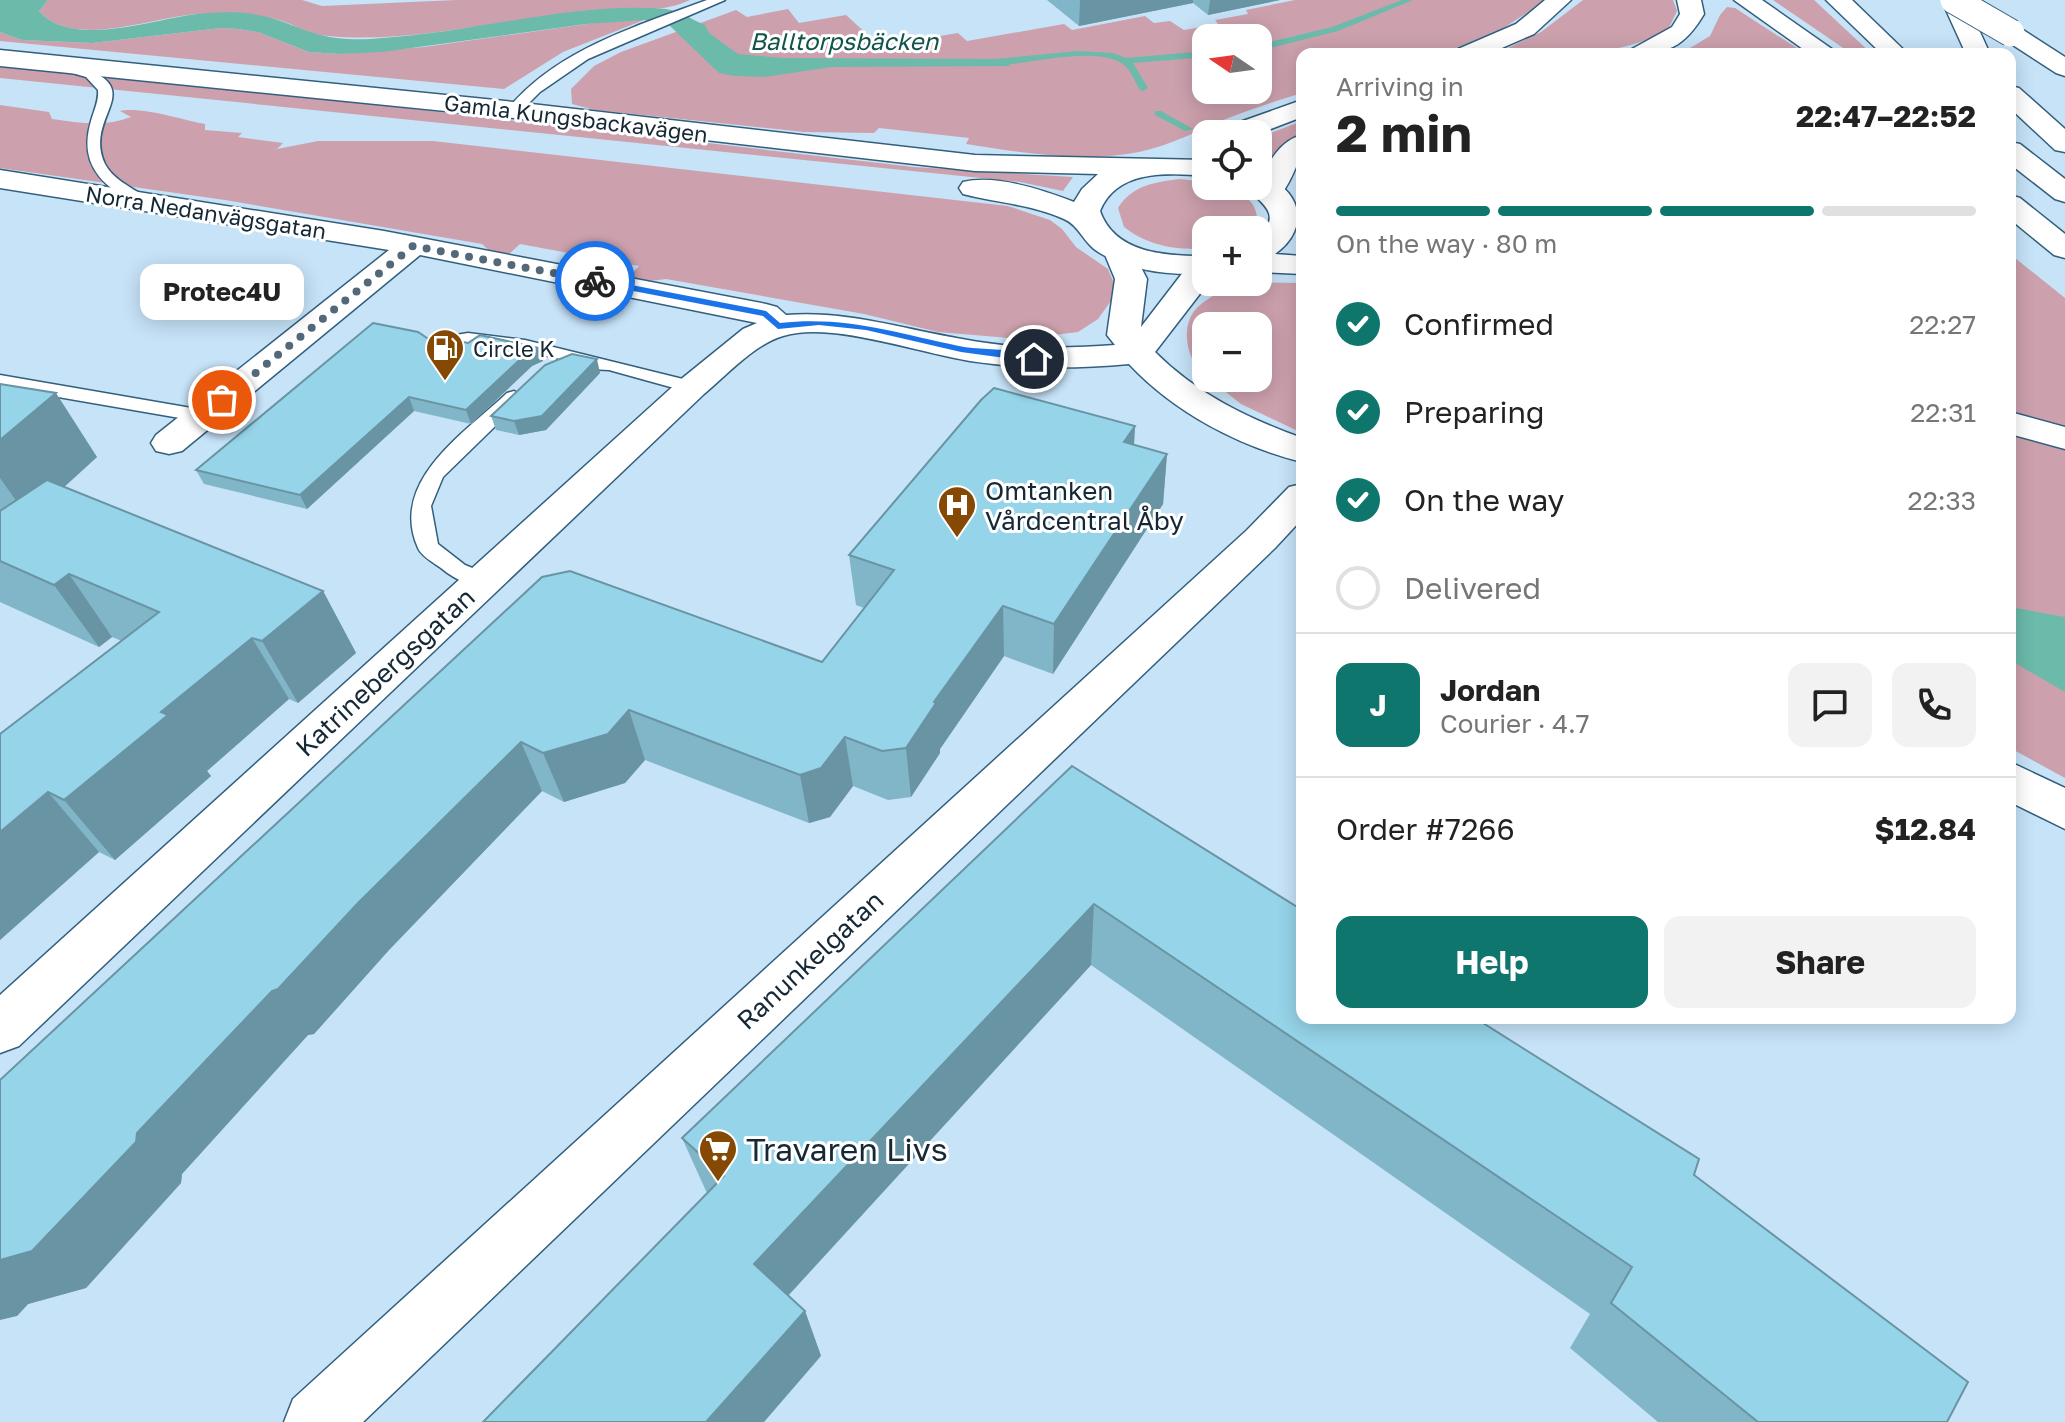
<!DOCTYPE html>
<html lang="en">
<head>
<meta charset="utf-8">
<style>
  body { margin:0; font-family:"Golos Text",sans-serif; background:#f2f2f2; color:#222; height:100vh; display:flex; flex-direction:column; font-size:30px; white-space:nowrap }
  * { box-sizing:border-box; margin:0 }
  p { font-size:26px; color:#767676 }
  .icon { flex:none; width:44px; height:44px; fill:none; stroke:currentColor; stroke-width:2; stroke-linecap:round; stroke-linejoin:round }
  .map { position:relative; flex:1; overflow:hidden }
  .details { position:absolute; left:1296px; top:48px; width:720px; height:976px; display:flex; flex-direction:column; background:#fff; border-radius:16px; box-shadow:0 4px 20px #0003 }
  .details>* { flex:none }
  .needle { width:52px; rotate:283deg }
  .tools { position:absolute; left:1192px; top:24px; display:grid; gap:16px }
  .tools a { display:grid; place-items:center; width:80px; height:80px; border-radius:16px; background:#fff; box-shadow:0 4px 20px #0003; font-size:40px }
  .pin { position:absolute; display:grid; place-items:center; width:68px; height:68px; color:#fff; margin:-34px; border:4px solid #fff; border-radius:50%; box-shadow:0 2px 8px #0007 }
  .courier { position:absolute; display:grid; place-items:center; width:80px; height:80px; margin:-40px; border:6px solid #1a73e8; border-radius:50%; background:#fff; color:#222; box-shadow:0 2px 10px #0007 }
  .bubble { position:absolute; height:56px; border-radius:16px; background:#fff; box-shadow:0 4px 20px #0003; font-size:26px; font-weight:700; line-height:56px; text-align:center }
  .overview em { font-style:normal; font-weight:700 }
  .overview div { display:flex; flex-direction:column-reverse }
  .overview { display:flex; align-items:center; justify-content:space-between; height:136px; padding:0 40px }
  h1 { font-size:52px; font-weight:700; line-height:60px }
  .bar { display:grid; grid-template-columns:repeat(4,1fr); gap:12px 8px; align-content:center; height:96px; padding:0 40px }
  .bar i { height:10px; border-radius:6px; background:#e0e0e0 }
  .bar .selected { background:#0f766e }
  .bar p { grid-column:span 4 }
  .line { display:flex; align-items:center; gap:20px; padding:0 40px; border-top:2px solid #e0e0e0 }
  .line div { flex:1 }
  .round { display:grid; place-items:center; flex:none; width:84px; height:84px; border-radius:16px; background:#f2f2f2 }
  ol { padding:0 40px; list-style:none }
  li { display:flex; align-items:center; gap:24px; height:88px }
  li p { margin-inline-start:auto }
  li .icon { padding:8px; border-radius:50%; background:#0f766e; color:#fff; stroke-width:4 }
  li:last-child { color:#767676 }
  li i { width:44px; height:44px; border:4px solid #e0e0e0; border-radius:50% }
  .cta { display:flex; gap:16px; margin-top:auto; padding:16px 40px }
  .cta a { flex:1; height:92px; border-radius:16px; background:#0f766e; color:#fff; font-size:32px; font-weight:700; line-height:92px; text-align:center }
  .cta a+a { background:#f2f2f2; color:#222 }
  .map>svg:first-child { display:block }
  .green { fill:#cca1ad; fill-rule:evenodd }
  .water { fill:#6bbaaa }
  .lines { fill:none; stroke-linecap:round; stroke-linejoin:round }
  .stream { fill:#6bbaaa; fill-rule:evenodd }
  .lane-casing { stroke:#325f7d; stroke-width:3 }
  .street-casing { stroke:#325f7d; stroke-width:3 }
  .secondary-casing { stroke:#325f7d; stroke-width:3 }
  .highway-casing { stroke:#325f7d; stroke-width:3 }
  .lane { fill:#fff; fill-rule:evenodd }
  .street { fill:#fff; fill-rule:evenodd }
  .secondary { fill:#fff; fill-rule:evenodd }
  .highway { fill:#fff; fill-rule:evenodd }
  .highway-bridge-casing { stroke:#325f7d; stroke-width:29; stroke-linecap:butt }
  .highway-bridge { stroke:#fff; stroke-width:27 }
  .wall { fill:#81b6c8 }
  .shaded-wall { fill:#6994a3 }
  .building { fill:#96d4e9; stroke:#6994a3; stroke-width:2 }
  .route { fill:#1a73e8 }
  .done { stroke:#536979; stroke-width:8; stroke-dasharray:0 14.4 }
  .labels { text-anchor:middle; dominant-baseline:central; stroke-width:6; stroke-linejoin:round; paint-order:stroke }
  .far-street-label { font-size:22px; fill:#152835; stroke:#fff }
  .far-poi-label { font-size:22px; fill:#152835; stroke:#fff; text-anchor:start }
  .far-water-label { font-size:24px; font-style:italic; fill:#10544a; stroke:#fff }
  .poi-label { font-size:26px; fill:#152835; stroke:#fff; text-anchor:start }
  .street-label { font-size:26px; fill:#152835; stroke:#fff }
  .near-poi-label { font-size:32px; fill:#152835; stroke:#fff; text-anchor:start }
</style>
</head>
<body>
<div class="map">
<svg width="2065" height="1422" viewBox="0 0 2065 1422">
  <rect width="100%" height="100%" fill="#c7e3f8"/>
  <g class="green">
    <path d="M48 0H302L322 6 456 0H690C664 12 647 8 619 10 597 11 574 14 552 16 477 24 404 43 328 36 312 35 297 26 282 21 256 13 224 13 197 14 153 17 72 50 39 11Z"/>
    <path d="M1295 0H1547L1505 27 1442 54H1302V93C1276 101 1250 109 1226 119 1197 131 1169 146 1139 152 1082 163 1022 153 966 144L969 138 879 128 874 133 804 132 595 110 572 104 571 89 594 66 621 52 736 10 747 17 788 9 799 23 846 15 880 46 958 33 967 41 1064 24 1072 30 1145 16 1154 23 1170 21 1184 30 1218 24 1215 20 1248 14 1246 10ZM1206 38H1258V90H1206Z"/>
    <path d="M1583 0H1673L1677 11 1668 30C1614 59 1556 54 1496 54L1541 32Z"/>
    <polygon points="1773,0 1814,0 1872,54 1852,54"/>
    <polygon points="1727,7 1735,8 1806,54 1680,54 1710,36 1720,15"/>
    <polygon points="615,20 644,20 563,52 504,89 0,41 0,32 22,40 92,43 221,28 238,29 258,32 309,52 339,54 424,47"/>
    <polygon points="0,67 267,92 914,167 1073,177 1063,191 1020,182 0,78"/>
    <path d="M0 105 49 112 52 119C80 123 104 127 131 117L120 111C141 106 183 120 205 124V130L242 133 238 137 283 143 277 149 318 141H433L1008 206 1050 220 1062 229 1076 247 1108 269 1113 281V298L1098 319 1078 332 1021 339 938 332 864 314 666 279 642 282 626 279 639 266 520 244 507 256 494 255 482 244 225 200 0 168Z"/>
    <polygon points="1302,121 1302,133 1276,152 1269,167 1258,162 1258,138"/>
    <path d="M1180 179 1206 182V186C1229 186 1260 195 1257 224L1253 230H1206V249C1176 250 1148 246 1124 227L1118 208C1132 185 1156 182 1180 179Z"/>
    <polygon points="2010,254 2065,298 2065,778 2010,748"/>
    <path d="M1238 282 1302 283V433L1241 404 1208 378H1258V326H1206V377C1186 361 1178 323 1200 305 1211 296 1226 289 1238 282Z"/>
  </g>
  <g class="water">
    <path d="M0 0H48L39 11C71 49 154 19 197 14 219 12 242 11 263 16 283 20 301 30 321 35 339 40 363 40 382 38 472 33 576 1 666 9 679 11 693 20 705 25L709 33 738 54 783 58 1006 59 1010 66 832 67 764 77 735 76 719 73 669 25 644 20 586 24 382 52 339 54 309 52 258 32 238 29 221 28 92 43 22 40 0 32Z"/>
    <polygon points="2010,607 2065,617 2065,692 2010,660"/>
  </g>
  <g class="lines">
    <g class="stream">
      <polygon points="1402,0 1413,0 1338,31 1258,51 1258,45 1332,27"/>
      <path d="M1078 51 1113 53 1126 58 1206 51V57L1133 63 1148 88 1143 91 1140 90C1135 82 1131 70 1123 64 1099 47 1040 61 1012 64 1001 65 990 68 981 63L986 60Z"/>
      <polygon points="1155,111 1161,111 1193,129 1185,131 1155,115"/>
    </g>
    <g class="lane-casing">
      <g id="lane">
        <path d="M707 0H725L588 59 540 92 519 113H509L507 110C555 50 637 26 707 0Z"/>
        <path d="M60 61C161 86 81 112 105 164 112 178 130 187 144 196V202C132 205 124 198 115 191 90 173 82 151 91 121 94 110 99 101 98 90L86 77 55 68V62Z"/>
        <path d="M468 333 525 340 699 383 701 387 692 393 609 370 567 368 560 366V359C517 348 479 341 435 351L426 346 444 337Z"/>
        <polygon points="0,375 203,410 213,416 203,422 0,387"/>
        <path d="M514 391 524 397 521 401 443 477 431 506 438 544 465 565 492 576 495 581 492 586C476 591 453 578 441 568 434 563 421 556 418 548 388 481 466 432 507 393Z"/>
      </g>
    </g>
    <g class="street-casing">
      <g id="street">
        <path d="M0 170 384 231 766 304 777 307 786 315C846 310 903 329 962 339 1012 349 1063 349 1115 345L1107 335 1115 279 1103 250 1107 244 1118 241 1129 244 1147 279 1141 327 1194 258 1205 256 1206 282H1209L1155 352C1197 394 1247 418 1302 438V462C1238 446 1174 412 1129 364 1075 369 1023 369 970 361 919 353 831 321 783 336 753 345 727 375 704 394L19 1046 0 1053V995L680 380 743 329 757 323 420 255 182 451 169 454 156 451 151 443 156 435 389 250 0 188Z"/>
        <polygon points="1302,484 1302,519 1275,548 363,1422 284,1422 293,1399 1247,530 1289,487"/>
        <polygon points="2010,762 2065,788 2065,829 2010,802"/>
      </g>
    </g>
    <g class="secondary-casing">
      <g id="secondary">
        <path d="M0 50 514 102 975 155 1206 160V176C1168 173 1117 169 1100 211 1115 254 1167 256 1206 256V274C1169 275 1124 271 1094 249 1082 239 1078 225 1064 219 1031 204 997 203 963 194L959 188 963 182C996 174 1043 190 1074 202L1082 189 1098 174 975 171 514 118 0 66Z"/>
        <polygon points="1302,100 1302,117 1258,134 1219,134 1223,128"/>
        <path d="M1258 175C1301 186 1312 228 1275 254L1302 256V274L1258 272V238C1284 213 1261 204 1245 186H1258Z"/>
        <polygon points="2010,412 2065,427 2065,449 2010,434"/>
      </g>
    </g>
    <g class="highway-casing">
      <g id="highway">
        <polygon points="1545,0 1571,0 1534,34 1488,54 1455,54 1458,49 1516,24"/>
        <path d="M1677 0H1701L1704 14C1684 48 1667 54 1629 54L1632 49 1672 27 1680 14Z"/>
        <polygon points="1734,0 1762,0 1839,54 1810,54"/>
        <polygon points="1826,0 1852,0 1908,54 1882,54"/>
        <polygon points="1945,0 1969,0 1970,10 1990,54 1966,54 1946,10"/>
        <polygon points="2011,26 2020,28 2065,57 2065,76 2056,73 2002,38 1999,33 2002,28"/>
        <polygon points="2010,86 2019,88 2065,129 2065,152 2055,150 2010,108"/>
        <path d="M1302 135C1302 158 1293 178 1279 198L1269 201 1259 198 1255 192C1266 170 1275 142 1302 135Z"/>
        <polygon points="2010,142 2020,144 2065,179 2065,202 2055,199 2010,164"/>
        <polygon points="2010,195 2020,198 2065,234 2065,258 2054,255 2010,219"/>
      </g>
    </g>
    <use href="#lane" class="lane"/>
    <use href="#street" class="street"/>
    <use href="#secondary" class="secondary"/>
    <use href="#highway" class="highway"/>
    <g class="highway-bridge-casing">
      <polyline id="highway-bridge" points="1954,0 2011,33"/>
    </g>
    <use href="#highway-bridge" class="highway-bridge"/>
  </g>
  <g class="wall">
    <polygon points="1047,0 1280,0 1208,15 1193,3 1079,26"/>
    <polygon points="430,340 468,343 543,361 532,366 471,424 414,411 307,509 204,484 196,470"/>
    <polygon points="600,373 546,430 519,435 496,430 491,416"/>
    <polygon points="0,384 97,457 64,487 323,591 356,653 298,703 289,699 207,771 211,776 115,860 99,852 0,940 0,734 122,641 112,637 99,647 0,602"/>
    <polygon points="1135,426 1134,445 1167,454 1163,504 1053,674 1004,656 940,749 940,753 911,797 888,800 853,786 830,817 809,823 645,760 625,783 564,802 542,791 389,950 314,1034 308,1035 182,1174 181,1183 86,1288 28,1304 17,1316 542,577 822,662 864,608 856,605 849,555"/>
    <polygon points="1072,766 1694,1175 1947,1422 1658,1422 1570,1348 1590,1314 1091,965 788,1296 805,1311 821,1356 706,1191 682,1138"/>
  </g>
  <g class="shaded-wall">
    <polygon points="1080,0 1193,0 1193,3 1079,26"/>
    <polygon points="1210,0 1280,0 1208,15"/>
    <polygon points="539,348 543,361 532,366 471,424 466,410 528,352"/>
    <polygon points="597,359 600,373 546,430 519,435 514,421"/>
    <polygon points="56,393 97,457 29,519 0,478 0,440"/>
    <polygon points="409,397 414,411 307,509 300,495"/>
    <polygon points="1135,426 1132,476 1124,442"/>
    <polygon points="1167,454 1163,504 1053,674 1054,624"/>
    <polygon points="69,574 112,637 99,647 54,585"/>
    <polygon points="323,591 356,653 298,703 262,641"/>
    <polygon points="1003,606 1004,656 940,749 940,753 911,797 906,748 934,702"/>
    <polygon points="252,638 289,699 207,771 211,776 115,860 64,800 161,712"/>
    <polygon points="629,710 645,760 625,783 564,802 543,753"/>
    <polygon points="845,737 853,786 830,817 809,823 800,775"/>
    <polygon points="521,742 542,791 389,950 314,1034 308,1035 182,1174 181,1183 86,1288 28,1304 17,1316 0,1320 0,1260 137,1133 272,991 358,903"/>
    <polygon points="48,792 99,852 0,940 0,832"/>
    <polygon points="1094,904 1091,965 773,1312 754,1264"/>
    <polygon points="805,1311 821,1356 764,1422 706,1422"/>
  </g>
  <g class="building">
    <polygon points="373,323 418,332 430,340 444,338 468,343 480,335 539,348 528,352 466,410 409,397 300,495 196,470"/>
    <polygon points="572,354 597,359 542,416 514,421 491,416 545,365"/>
    <polygon points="0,384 56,393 0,440"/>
    <polygon points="994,388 1135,426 1124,442 1167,454 1054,624 1003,606 934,702 936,703 906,748 882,751 845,737 821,768 800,775 629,710 608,734 543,753 521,742 358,903 278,989 272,991 137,1133 136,1142 32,1251 0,1260 0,1080 542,577 570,571 822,662 894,570 849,555 981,400"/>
    <polygon points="47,480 323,591 262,641 252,638 161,712 168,715 64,800 48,792 0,832 0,734 159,612 69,574 54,585 0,561 0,511"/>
    <polygon points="1072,766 1302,910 1302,1018 1475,1018 1699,1159 1694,1175 1968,1382 1947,1422 1758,1422 1611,1303 1632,1267 1094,904 754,1264 805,1311 706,1422 483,1422 724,1176 682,1138"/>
  </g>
  <path class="route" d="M595 278 766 311 780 323C848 316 894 333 959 346 983 351 1019 347 1039 359L1034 362 961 352 866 330 819 325 778 329 763 316 592 283Z"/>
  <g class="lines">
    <polyline class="done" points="222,400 413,246 595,281"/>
  </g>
  <defs>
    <g id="fuel-pin" transform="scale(2)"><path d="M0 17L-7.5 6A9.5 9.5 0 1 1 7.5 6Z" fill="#854904" stroke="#fff"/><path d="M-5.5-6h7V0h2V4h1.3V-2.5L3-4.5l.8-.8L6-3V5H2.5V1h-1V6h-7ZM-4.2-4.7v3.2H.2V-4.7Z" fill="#fff"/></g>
    <g id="hospital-pin" transform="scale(2)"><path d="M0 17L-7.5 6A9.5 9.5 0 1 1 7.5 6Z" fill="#854904" stroke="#fff"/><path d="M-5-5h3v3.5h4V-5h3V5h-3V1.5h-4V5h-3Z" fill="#fff"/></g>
    <g id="supermarket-pin" transform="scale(2)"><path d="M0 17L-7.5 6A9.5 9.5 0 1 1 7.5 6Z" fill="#854904" stroke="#fff"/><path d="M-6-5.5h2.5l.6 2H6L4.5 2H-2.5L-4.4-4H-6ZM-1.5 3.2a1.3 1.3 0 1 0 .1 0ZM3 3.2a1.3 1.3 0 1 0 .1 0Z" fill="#fff"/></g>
  </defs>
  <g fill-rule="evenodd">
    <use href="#fuel-pin" x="445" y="348"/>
    <use href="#hospital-pin" x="957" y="505"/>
    <use href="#supermarket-pin" x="718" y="1149"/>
  </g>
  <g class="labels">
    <g class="far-street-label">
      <text transform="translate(576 118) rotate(7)">Gamla Kungsbackavägen</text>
      <text transform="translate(206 212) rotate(9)">Norra Nedanvägsgatan</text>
    </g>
    <g class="far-poi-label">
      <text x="473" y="348">Circle K</text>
    </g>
    <g class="far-water-label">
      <text x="844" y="40">Balltorpsbäcken</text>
    </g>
    <g class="poi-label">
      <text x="985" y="490">Omtanken<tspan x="985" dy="30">Vårdcentral Åby</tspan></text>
    </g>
    <g class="street-label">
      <text transform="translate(385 672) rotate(-43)">Katrinebergsgatan</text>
      <text transform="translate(810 960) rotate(-43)">Ranunkelgatan</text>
    </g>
    <g class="near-poi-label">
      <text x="746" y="1149">Travaren Livs</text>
    </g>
  </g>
</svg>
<div class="tools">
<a><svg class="needle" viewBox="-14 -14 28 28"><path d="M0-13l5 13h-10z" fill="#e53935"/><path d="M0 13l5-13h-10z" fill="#767676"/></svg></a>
<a><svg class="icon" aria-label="locate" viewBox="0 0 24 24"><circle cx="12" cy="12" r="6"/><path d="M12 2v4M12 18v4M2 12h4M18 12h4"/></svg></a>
<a>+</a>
<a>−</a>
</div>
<div class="pin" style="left:222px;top:400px;background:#ea580c"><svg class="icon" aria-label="bag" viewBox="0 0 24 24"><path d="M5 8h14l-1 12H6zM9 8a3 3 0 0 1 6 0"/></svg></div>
<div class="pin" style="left:1034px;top:359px;background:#1f2937"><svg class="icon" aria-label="home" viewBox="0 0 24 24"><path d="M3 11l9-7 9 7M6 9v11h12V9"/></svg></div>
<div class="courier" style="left:595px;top:281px"><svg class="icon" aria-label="bike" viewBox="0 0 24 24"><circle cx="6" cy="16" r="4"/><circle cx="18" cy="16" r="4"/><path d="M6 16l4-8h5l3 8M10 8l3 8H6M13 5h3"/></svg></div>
<div class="bubble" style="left:140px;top:264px;width:164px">Protec4U</div>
<section class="details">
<div class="overview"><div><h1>2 min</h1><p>Arriving in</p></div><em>22:47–22:52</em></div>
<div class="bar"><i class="selected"></i><i class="selected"></i><i class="selected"></i><i></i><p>On the way · 80 m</p></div>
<ol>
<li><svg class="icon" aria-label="check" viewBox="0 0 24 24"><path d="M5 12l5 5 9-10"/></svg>Confirmed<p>22:27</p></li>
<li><svg class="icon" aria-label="check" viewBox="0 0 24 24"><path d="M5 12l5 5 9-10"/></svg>Preparing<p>22:31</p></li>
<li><svg class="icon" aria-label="check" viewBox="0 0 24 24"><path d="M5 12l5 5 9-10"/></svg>On the way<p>22:33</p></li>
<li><i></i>Delivered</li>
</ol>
<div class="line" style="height:144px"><b class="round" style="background:#0f766e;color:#fff">J</b><div><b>Jordan</b><p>Courier · 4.7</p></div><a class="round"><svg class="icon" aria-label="chat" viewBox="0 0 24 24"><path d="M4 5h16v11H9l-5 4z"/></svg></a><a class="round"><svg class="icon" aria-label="phone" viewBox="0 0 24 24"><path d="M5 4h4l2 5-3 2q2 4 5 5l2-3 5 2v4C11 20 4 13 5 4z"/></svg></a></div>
<div class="line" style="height:104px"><div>Order #7266</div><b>$12.84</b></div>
<div class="cta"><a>Help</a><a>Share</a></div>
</section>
</div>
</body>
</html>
